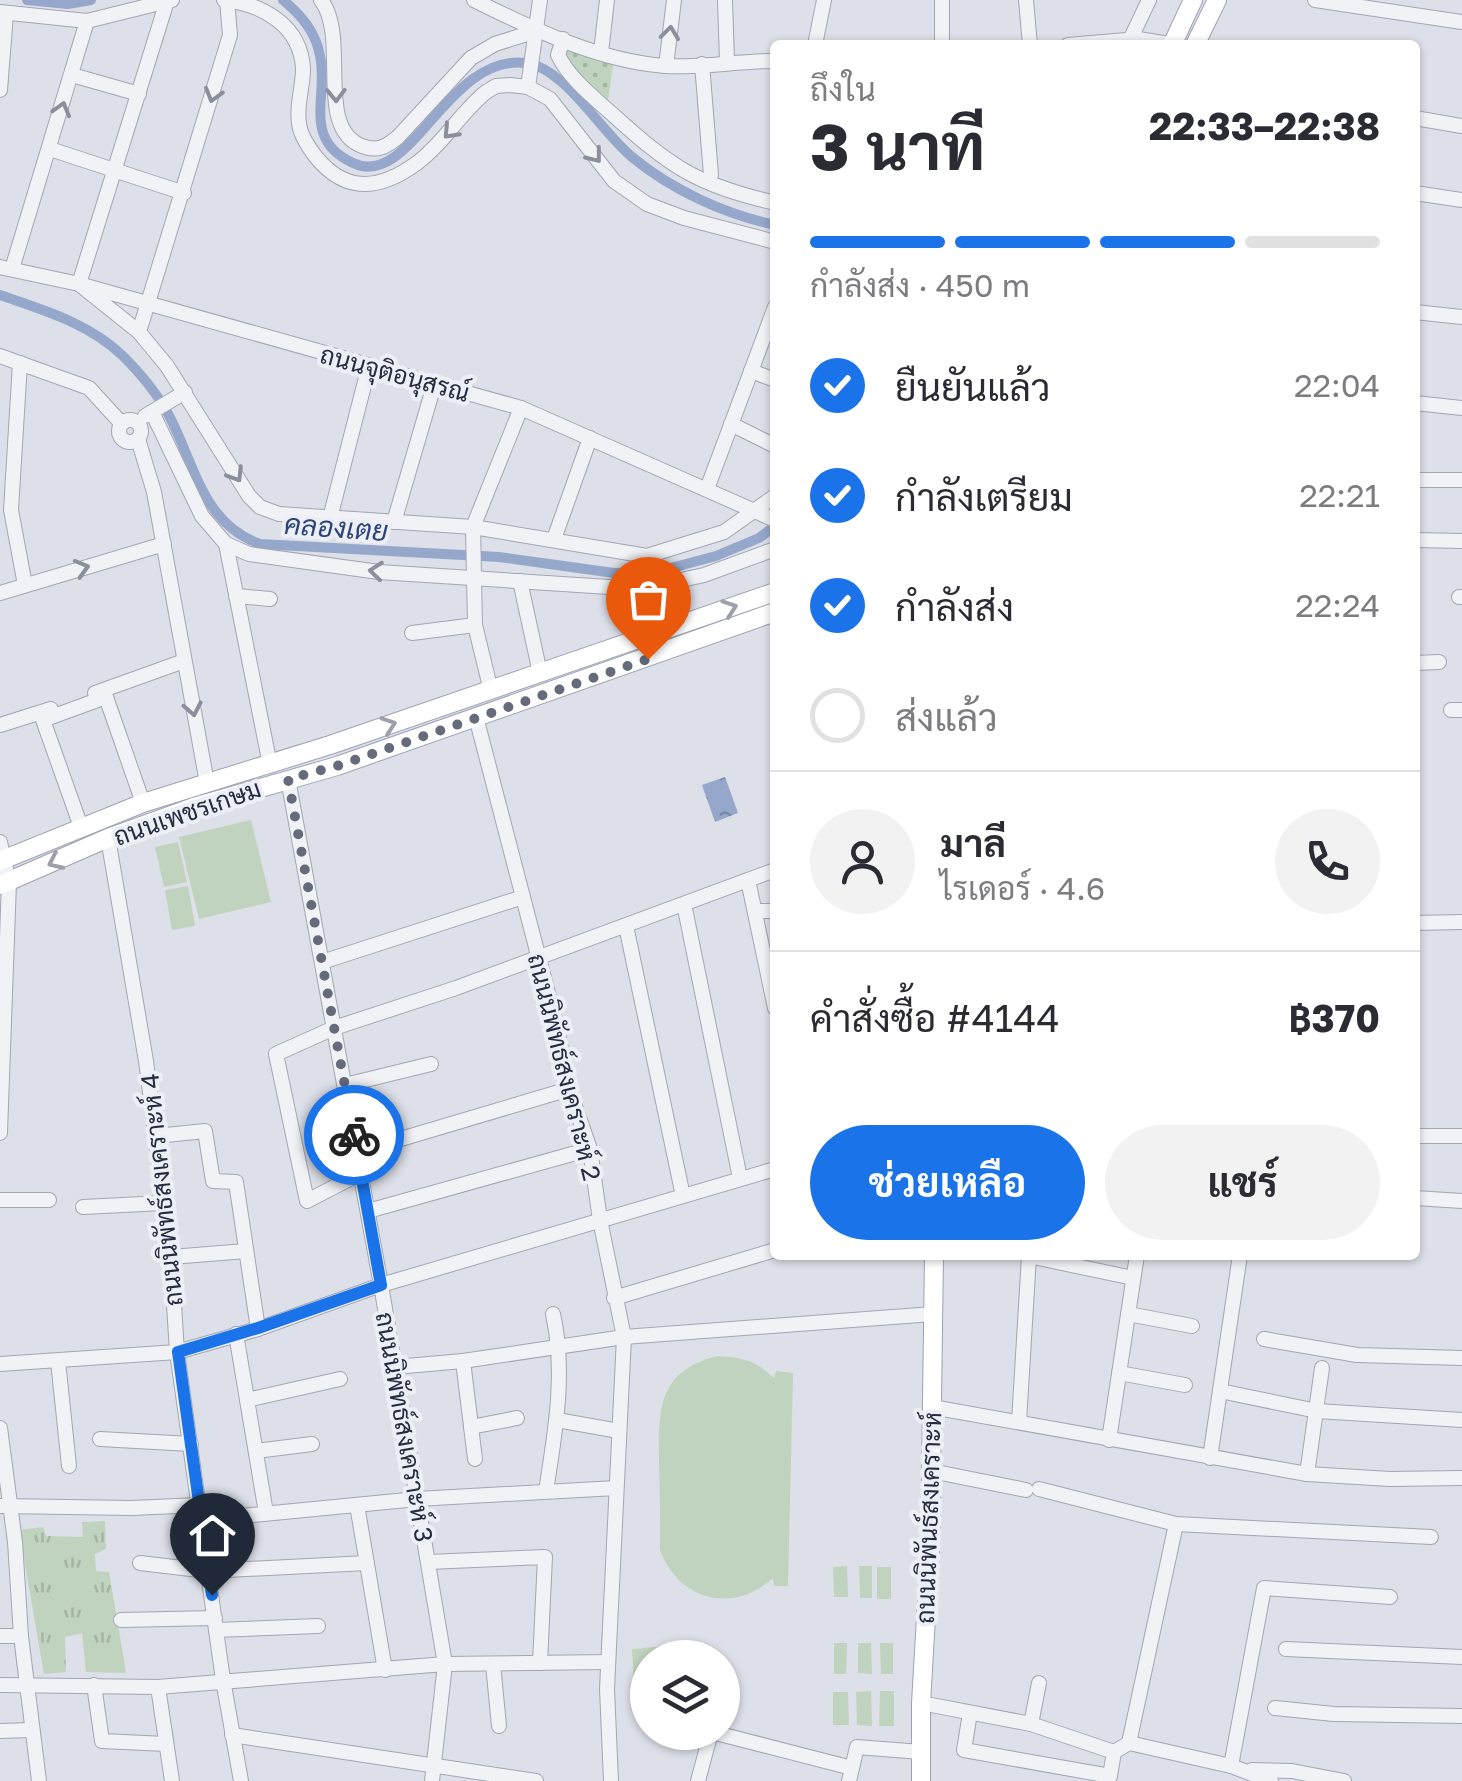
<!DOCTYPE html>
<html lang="th">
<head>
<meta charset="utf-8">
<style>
  body { margin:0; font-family:"Golos Text",Sarabun,sans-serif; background:#f2f2f3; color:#2b2b33; height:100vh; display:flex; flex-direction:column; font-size:38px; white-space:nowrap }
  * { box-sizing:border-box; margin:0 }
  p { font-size:32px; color:#7c7c81 }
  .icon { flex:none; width:55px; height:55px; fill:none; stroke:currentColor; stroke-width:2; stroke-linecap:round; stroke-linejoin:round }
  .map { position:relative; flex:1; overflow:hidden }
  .side { position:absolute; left:770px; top:40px; width:650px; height:1220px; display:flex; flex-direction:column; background:#fff; border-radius:10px; box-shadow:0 2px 8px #0004 }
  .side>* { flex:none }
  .fabs { position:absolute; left:630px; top:1640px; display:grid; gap:20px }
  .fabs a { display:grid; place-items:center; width:110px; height:110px; border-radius:50%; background:#fff; box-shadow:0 2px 8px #0004; font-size:50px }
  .pin { position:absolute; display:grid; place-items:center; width:85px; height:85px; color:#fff; margin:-102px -42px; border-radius:50% 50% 50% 0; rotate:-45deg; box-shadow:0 0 10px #0007 }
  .pin .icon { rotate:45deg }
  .courier { position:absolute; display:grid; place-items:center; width:100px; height:100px; margin:-50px; border:8px solid #1a73e8; border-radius:50%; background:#fff; color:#222; box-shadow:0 2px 12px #0007 }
  .summary em { font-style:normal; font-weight:700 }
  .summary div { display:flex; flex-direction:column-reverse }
  .summary { display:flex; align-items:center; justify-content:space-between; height:170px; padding:0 40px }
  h1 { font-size:65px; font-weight:700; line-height:75px }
  .bar { display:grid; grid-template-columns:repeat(4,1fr); gap:15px 10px; align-content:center; height:120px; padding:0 40px }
  .bar i { height:12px; border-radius:8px; background:#e1e1e2 }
  .bar .on { background:#1a73e8 }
  .bar p { grid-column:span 4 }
  .line { display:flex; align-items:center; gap:25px; padding:0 40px; border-top:2px solid #e1e1e2 }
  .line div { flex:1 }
  .round { display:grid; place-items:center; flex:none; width:105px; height:105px; border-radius:52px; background:#f2f2f3 }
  ol { padding:0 40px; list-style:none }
  li { display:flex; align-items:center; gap:30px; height:110px }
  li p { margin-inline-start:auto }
  li .icon { padding:10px; border-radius:50%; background:#1a73e8; color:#fff; stroke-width:4 }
  li:last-child { color:#7c7c81 }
  li i { width:55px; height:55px; border:5px solid #e1e1e2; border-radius:50% }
  .primary-button { display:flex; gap:20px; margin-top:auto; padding:20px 40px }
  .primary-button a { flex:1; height:115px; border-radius:60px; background:#1a73e8; color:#fff; font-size:40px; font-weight:700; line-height:115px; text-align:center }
  .primary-button a+a { background:#f2f2f3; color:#2b2b33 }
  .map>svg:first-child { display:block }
  .grass { fill:url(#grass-tufts) }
  .park { fill:url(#park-dots) }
  .pitch { fill:#c0d3be }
  .water { fill:url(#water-ripples) }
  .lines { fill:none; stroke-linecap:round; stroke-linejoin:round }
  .canal { stroke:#95a8cc; stroke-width:10 }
  .minor-casing { stroke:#a2a6b2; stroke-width:16 }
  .major-casing { stroke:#9ca2b5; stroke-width:20 }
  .minor { stroke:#f0f2f6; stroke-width:14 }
  .major { stroke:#fff; stroke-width:18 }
  .oneway { stroke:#8a8f9b }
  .oneway2 { stroke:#9da0a9 }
  .done { stroke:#656b7b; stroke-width:10; stroke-dasharray:0 18 }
  .route { stroke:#1a73e8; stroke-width:12 }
  .labels { text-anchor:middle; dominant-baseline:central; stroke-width:8; stroke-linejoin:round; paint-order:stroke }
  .street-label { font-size:25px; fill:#252c40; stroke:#edeff6 }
  .water-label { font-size:28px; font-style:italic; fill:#2c4477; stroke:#edeff6 }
</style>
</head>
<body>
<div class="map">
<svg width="1462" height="1781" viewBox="0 0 1462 1781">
  <defs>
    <pattern id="grass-tufts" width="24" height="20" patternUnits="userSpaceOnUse" patternTransform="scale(2.5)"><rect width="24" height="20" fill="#c0d3be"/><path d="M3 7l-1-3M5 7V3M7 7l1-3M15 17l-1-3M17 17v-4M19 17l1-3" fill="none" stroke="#a5b5a4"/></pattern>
    <pattern id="park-dots" width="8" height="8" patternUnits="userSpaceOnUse" patternTransform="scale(2.5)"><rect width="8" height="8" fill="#c0d3be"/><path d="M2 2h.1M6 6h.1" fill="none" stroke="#a5b5a4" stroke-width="1.8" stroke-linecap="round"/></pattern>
    <pattern id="water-ripples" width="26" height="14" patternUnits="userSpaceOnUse" patternTransform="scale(2.5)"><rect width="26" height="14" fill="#95a8cc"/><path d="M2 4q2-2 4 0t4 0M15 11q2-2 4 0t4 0" fill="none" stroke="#7989a7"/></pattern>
  </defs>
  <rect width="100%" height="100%" fill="#dde0e8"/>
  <polygon class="grass" points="105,1521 106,1549 95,1554 96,1571 109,1572 126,1673 86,1672 82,1633 65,1637 66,1672 44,1674 19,1530 43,1527 46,1536 83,1537 82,1522"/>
  <polygon class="park" points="565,49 578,50 613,65 608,100 568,66 561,52"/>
  <g class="pitch">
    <polygon points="251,820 271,902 199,919 179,837"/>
    <polygon points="178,842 187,882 164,887 155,847"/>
    <polygon points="188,886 195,926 172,930 165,890"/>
    <path d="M717 1356C742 1357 756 1361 774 1378L776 1371 793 1373 788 1586H774L773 1578C733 1614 679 1601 660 1550 660 1520 660 1491 659 1462 659 1409 657 1372 717 1356Z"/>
    <polygon points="847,1566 848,1597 834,1597 833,1567"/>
    <polygon points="859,1566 872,1566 872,1598 860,1598"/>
    <rect x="877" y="1567" width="14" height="32"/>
    <polygon points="834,1643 847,1643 846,1674 834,1674"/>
    <polygon points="858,1643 871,1643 872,1674 858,1673"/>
    <polygon points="880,1643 893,1643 893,1674 881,1674"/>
    <polygon points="691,1644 692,1657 648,1658 647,1679 634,1680 632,1649"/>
    <polygon points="871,1691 872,1726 857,1725 856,1692"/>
    <polygon points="880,1691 894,1691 894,1726 879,1726"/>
    <polygon points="833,1692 848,1692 849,1725 833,1725"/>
  </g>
  <polygon class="water" points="725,777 738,813 715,822 702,785"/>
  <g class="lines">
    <g class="canal">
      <polyline points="27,0 68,4 91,0"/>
      <path d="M283 0C301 15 316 32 320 56 329 96 301 139 353 163 411 191 447 53 526 63 565 68 601 132 632 157 672 190 724 214 775 225"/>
      <path d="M0 295C43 310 89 323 123 356 139 372 155 391 166 410 194 459 200 523 260 544L499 557 614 573 656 572 716 556 759 538 775 526"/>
    </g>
    <g class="minor-casing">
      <g id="minor">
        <path d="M224 0C263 4 301 26 303 69 303 87 296 106 299 123 300 135 309 148 316 157 346 194 380 190 417 163 444 143 460 113 486 92L496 86 510 85 528 87 550 99 614 181 647 204 684 218 775 242"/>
        <path d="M321 0C350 38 314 128 362 146 377 152 386 147 398 137L471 58 495 44 536 31"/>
        <path d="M474 0C532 29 599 61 665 66 700 68 739 61 775 61"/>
        <polyline points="725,0 727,61"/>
        <polyline points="942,0 942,45"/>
        <polyline points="1026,0 1030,45"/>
        <polyline points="1315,0 1462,22"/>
        <polyline points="167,1 79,284 139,332 167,366 249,496 260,507 279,514 473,527 647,556 724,532 775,496"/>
        <polyline points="0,12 87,21 172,0"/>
        <path d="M563 39 558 55C569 78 593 97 611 113 672 168 695 184 775 203"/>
        <polyline points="1130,40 1149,0"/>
        <polyline points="815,45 824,0"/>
        <polyline points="1068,45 1138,39 1176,45"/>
        <polyline points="601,52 607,0"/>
        <polyline points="702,64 711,175"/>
        <polyline points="666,66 674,0"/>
        <polyline points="72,75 139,94"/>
        <polyline points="528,87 540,0"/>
        <polyline points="0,90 6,14"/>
        <polyline points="1415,118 1462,126"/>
        <polyline points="50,149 184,193"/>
        <polyline points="1415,193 1462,200"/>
        <polyline points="0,267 79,284 521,408 775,520"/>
        <polyline points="12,269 87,21"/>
        <polyline points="1415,312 1462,317"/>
        <polyline points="139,332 230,35 227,0"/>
        <polyline points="0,356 89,388 122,424"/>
        <polyline points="20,363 11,510 25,585"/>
        <polyline points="751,371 775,380"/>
        <polyline points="1415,403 1462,408"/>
        <polyline points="152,412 202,516 226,544 249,554 379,572 640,589 704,575 775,549"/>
        <polyline points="145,416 185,392"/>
        <circle cx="130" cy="431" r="11"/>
        <polyline points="731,424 775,446"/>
        <polyline points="138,439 154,492 207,783"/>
        <polyline points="1415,480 1462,480"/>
        <polyline points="707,489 775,307"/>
        <polyline points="330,518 369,366"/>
        <polyline points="394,522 435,382"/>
        <polyline points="554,539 590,438"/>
        <polyline points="1415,540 1462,541"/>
        <polyline points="226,544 270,765"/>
        <polyline points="520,581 540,673"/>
        <polyline points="0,593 164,544"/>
        <polyline points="236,596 270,599"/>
        <polyline points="1459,597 1462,597"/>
        <polyline points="412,633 475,625"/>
        <polyline points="1415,663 1439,662"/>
        <polyline points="491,691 475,625 473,527 521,408"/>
        <polyline points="95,693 184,661"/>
        <polyline points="1451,710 1462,710"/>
        <polyline points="476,717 556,1024 569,1089 590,1149 600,1220 624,1337 607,1689 611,1781"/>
        <polyline points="0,725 51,709"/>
        <polyline points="288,779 381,1285 445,1664 432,1781"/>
        <polyline points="81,827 43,720 106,697 143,803"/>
        <polyline points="108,838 146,1061 171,1257 177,1352 223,1680 241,1781"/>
        <polyline points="0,842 9,882 0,1133"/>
        <polyline points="748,880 775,1008"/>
        <polyline points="684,904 740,1178"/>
        <polyline points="755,911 775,911"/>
        <polyline points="1415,923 1462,922"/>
        <polyline points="626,926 683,1196"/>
        <polyline points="322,962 523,897"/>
        <polyline points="345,1085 431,1064"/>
        <polyline points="156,1136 205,1131 213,1181 236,1182 258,1329"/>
        <polyline points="1415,1136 1462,1136"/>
        <polyline points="357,1152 569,1089"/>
        <polyline points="361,1173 307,1201 276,1054 334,1028 456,988 775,870"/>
        <polyline points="1415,1198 1462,1201"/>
        <polyline points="0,1200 49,1200"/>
        <polyline points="83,1207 163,1203"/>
        <polyline points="368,1211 590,1149"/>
        <polyline points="171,1257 246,1251"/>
        <polyline points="614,1298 775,1250"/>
        <polyline points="1128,1314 1192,1326"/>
        <polyline points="236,1334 266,1513"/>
        <polyline points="1264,1339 1357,1355 1462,1358"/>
        <polyline points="58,1361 69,1466"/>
        <polyline points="463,1361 475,1459"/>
        <polyline points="0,1364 177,1352 258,1329 381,1285 775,1169"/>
        <polyline points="395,1367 463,1361 624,1337 933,1314"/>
        <polyline points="1119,1373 1185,1385"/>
        <polyline points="1220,1391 1317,1411 1462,1420"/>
        <polyline points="247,1400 340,1379"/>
        <polyline points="932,1407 1307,1474 1390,1479 1462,1478"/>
        <polyline points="557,1420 619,1431"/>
        <polyline points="1019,1422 1029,1256 1133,1278"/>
        <polyline points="471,1427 517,1418"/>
        <polyline points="0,1428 15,1542 21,1636 39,1781"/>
        <polyline points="100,1439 191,1444"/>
        <polyline points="1109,1440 1137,1255"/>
        <polyline points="256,1451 312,1444"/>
        <polyline points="1210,1458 1240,1255"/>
        <polyline points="931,1471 1026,1490"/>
        <polyline points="1307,1474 1322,1368"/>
        <polyline points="1039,1489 1176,1524 1431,1537"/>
        <path d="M546 1491C555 1433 566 1373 553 1314"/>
        <polyline points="357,1505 385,1670"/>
        <polyline points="0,1506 132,1508 199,1505"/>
        <polyline points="201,1520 417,1499 616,1488"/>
        <polyline points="428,1562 545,1557 540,1663"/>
        <polyline points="140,1563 208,1571 367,1563"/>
        <polyline points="121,1620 215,1618"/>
        <polyline points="216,1630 318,1626"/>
        <polyline points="0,1636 21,1636"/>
        <polyline points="1286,1649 1462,1657"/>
        <polyline points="493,1664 499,1726"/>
        <polyline points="0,1685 158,1687 445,1664 608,1662"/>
        <polyline points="94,1685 102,1741 166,1744"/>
        <polyline points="158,1687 172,1781"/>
        <polyline points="921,1703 1031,1724 1114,1752 1129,1743 1231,1766 1271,1781"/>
        <polyline points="1275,1708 1334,1714 1462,1716"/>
        <polyline points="970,1713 964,1750 1110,1776 1114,1752"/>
        <polyline points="1031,1724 1039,1683"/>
        <polyline points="0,1731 31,1730"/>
        <polyline points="712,1732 852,1768"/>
        <polyline points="232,1735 536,1781"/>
        <polyline points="1129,1743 1176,1524"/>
        <polyline points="1231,1766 1264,1588 1390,1597"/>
        <polyline points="1252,1770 1292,1771 1344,1781"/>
        <polyline points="698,1781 711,1732"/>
        <polyline points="849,1781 857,1747 921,1752"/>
      </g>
    </g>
    <g class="major-casing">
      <g id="major">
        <polyline points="1172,45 1193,0"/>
        <polyline points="1195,45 1217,0"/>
        <polyline points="0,861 143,803 330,745 775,592"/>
        <polyline points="0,885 108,838 194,807 337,766 775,612"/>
        <polyline points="921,1781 921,1703 930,1549 934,1255"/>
      </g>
    </g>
    <use href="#minor" class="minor"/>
    <use href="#major" class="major"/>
  </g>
  <defs><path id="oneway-chevron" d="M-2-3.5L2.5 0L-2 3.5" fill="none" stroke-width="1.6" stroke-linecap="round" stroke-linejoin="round" transform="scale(2.5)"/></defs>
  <g class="oneway">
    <use href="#oneway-chevron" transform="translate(670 33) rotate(-83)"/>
    <use href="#oneway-chevron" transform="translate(213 95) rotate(106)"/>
    <use href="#oneway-chevron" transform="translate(336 95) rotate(89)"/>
    <use href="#oneway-chevron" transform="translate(62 109) rotate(-74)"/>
    <use href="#oneway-chevron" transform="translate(450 132) rotate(133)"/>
    <use href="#oneway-chevron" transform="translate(595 156) rotate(52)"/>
    <use href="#oneway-chevron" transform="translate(236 475) rotate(58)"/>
    <use href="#oneway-chevron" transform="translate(82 568) rotate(-16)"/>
    <use href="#oneway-chevron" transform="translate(376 571) rotate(-174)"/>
    <use href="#oneway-chevron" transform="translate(193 709) rotate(79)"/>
  </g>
  <g class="oneway2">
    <use href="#oneway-chevron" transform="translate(730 608) rotate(-19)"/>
    <use href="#oneway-chevron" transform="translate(389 725) rotate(-19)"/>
    <use href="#oneway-chevron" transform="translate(55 862) rotate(155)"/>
  </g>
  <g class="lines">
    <polyline class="done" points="354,1135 288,779 337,766 648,659"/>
    <polyline class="route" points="212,1595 178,1352 258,1328 381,1285 354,1135"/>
  </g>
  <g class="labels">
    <g class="street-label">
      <text transform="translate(395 373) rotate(15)">ถนนจุติอนุสรณ์</text>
      <text transform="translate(187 812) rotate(-19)">ถนนเพชรเกษม</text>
      <text transform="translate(565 1067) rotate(76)">ถนนนิพัทธ์สงเคราะห์ 2</text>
      <text transform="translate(161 1190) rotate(-96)">ถนนนิพัทธ์สงเคราะห์ 4</text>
      <text transform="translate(405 1427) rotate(80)">ถนนนิพัทธ์สงเคราะห์ 3</text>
      <text transform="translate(928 1518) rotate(-88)">ถนนนิพันธ์สงเคราะห์</text>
    </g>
    <g class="water-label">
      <text transform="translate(336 527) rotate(4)">คลองเตย</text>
    </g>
  </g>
</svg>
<div class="fabs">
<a><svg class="icon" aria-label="layers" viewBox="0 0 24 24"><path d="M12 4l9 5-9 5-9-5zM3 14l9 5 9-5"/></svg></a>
</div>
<div class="pin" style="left:648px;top:659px;background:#ea580c"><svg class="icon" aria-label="bag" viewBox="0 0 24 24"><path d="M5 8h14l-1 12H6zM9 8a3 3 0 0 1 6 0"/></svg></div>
<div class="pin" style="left:212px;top:1595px;background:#1f2937"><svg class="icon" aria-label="home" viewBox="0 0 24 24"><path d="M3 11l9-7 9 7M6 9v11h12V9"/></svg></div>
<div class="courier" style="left:354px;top:1135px"><svg class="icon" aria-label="bike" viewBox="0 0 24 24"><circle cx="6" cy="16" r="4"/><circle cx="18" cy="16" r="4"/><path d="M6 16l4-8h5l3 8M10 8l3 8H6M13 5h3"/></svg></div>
<section class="side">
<div class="summary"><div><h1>3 นาที</h1><p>ถึงใน</p></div><em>22:33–22:38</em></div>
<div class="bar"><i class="on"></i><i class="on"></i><i class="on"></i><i></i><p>กำลังส่ง · 450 m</p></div>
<ol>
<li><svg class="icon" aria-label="check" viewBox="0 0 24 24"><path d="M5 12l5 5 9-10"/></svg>ยืนยันแล้ว<p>22:04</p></li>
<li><svg class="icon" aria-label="check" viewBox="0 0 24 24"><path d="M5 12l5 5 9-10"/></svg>กำลังเตรียม<p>22:21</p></li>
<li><svg class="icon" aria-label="check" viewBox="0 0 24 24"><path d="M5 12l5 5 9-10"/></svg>กำลังส่ง<p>22:24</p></li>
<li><i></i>ส่งแล้ว</li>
</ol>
<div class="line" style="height:180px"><a class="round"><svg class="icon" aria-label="person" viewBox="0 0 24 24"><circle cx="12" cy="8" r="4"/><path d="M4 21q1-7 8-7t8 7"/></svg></a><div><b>มาลี</b><p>ไรเดอร์ · 4.6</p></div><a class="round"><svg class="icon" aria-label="phone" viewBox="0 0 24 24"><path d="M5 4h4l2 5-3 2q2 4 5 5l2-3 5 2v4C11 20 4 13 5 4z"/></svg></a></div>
<div class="line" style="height:130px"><div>คำสั่งซื้อ #4144</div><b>฿370</b></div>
<div class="primary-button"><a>ช่วยเหลือ</a><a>แชร์</a></div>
</section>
</div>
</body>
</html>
